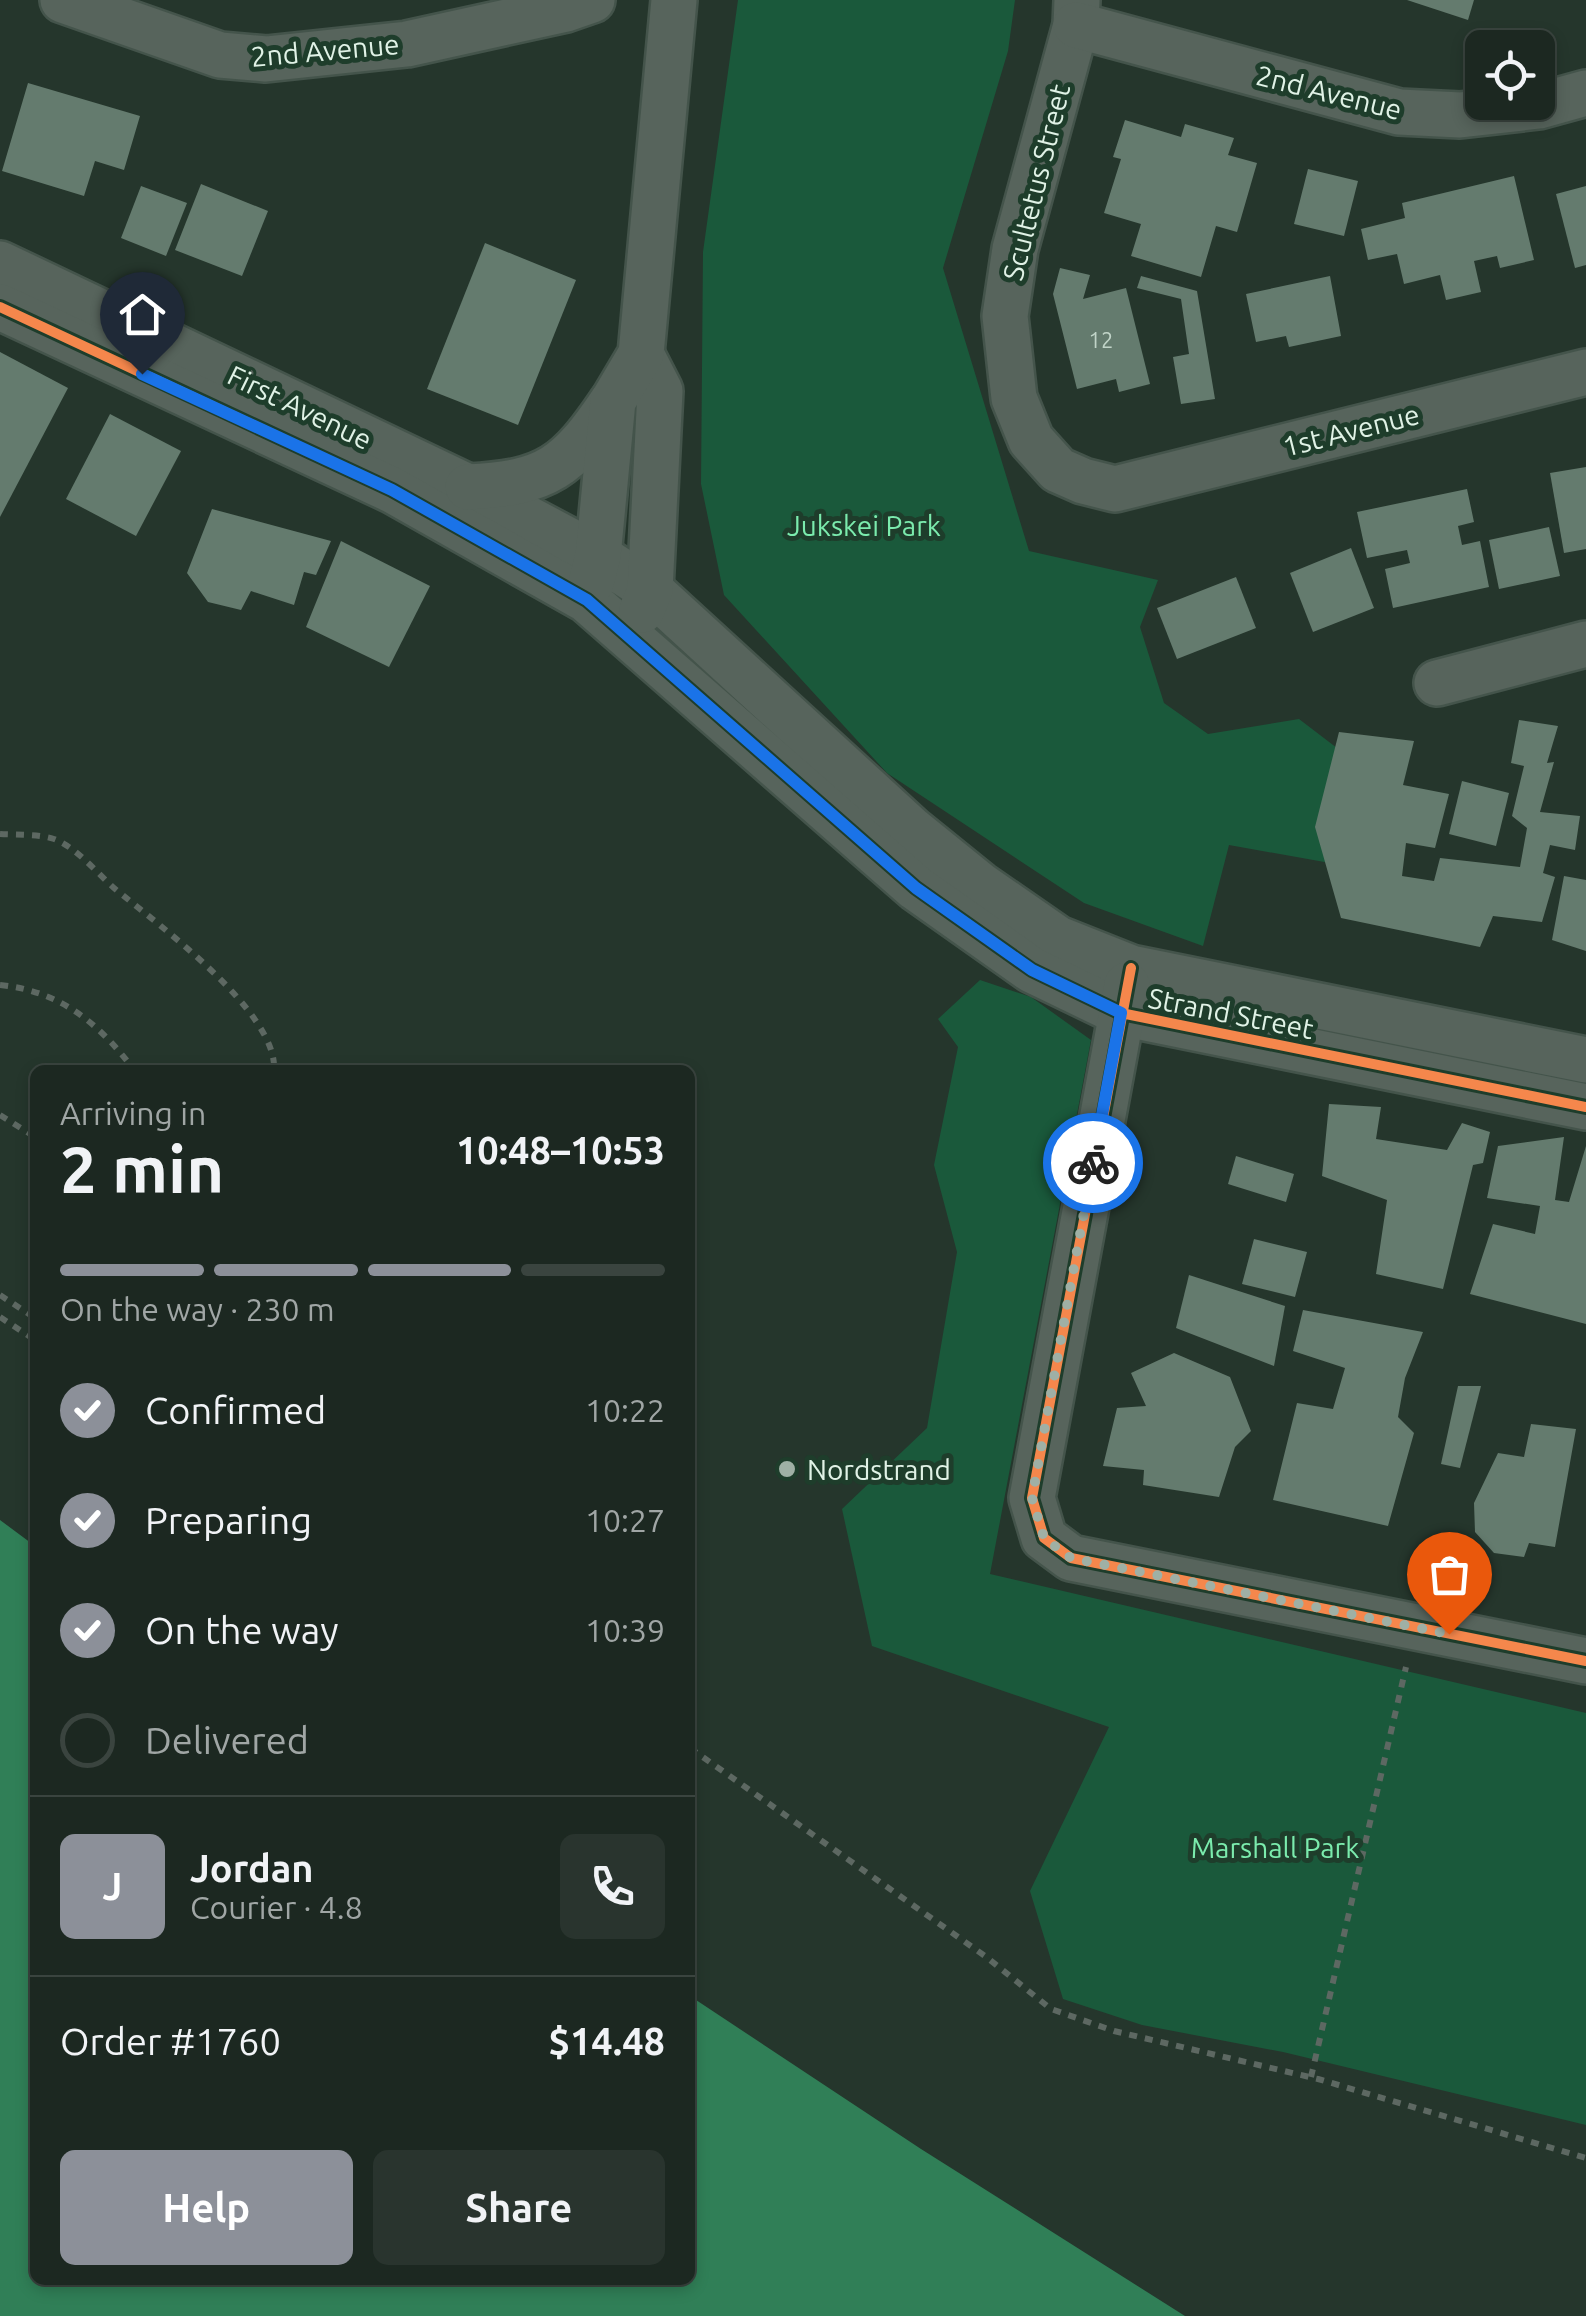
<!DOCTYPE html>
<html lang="en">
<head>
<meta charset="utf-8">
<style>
  body { margin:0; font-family:Ubuntu,sans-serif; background:#29342e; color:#f1f3f6; height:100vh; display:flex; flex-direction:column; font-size:38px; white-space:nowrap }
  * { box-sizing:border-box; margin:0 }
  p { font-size:32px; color:#a0a6a5 }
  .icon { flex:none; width:55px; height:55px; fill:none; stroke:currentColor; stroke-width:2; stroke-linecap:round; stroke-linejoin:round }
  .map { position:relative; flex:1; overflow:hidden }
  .panel { position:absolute; left:30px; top:1065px; width:665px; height:1220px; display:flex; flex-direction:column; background:#1c2821; border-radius:15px; box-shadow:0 5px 15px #0003,0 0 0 2px #3a443f }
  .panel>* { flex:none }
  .tools { position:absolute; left:1465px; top:30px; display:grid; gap:20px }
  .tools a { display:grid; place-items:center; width:90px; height:90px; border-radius:15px; background:#1c2821; box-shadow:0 5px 15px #0003,0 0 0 2px #3a443f; font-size:50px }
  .pin { position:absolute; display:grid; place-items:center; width:85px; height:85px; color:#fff; margin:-102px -42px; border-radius:50% 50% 50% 0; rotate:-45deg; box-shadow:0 0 10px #0007 }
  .pin .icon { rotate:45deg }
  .courier { position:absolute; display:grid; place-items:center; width:100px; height:100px; margin:-50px; border:8px solid #1a73e8; border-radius:50%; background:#fff; color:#222; box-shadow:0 2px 12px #0007 }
  .head em { font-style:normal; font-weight:700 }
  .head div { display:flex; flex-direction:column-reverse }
  .head { display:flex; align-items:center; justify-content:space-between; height:170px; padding:0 30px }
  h1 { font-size:65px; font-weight:700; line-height:75px }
  .bar { display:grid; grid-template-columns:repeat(4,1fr); gap:15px 10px; align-content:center; height:120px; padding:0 30px }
  .bar i { height:12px; border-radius:8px; background:#3a443f }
  .bar .current { background:#8c9099 }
  .bar p { grid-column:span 4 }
  .line { display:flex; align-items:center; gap:25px; padding:0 30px; border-top:2px solid #3a443f }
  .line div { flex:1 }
  .round { display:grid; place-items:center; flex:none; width:105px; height:105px; border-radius:15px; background:#29342e }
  ol { padding:0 30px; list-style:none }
  li { display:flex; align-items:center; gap:30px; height:110px }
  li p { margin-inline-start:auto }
  li .icon { padding:10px; border-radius:50%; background:#8c9099; color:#fff; stroke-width:4 }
  li:last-child { color:#a0a6a5 }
  li i { width:55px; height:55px; border:5px solid #3a443f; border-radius:50% }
  .cta { display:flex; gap:20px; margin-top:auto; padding:20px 30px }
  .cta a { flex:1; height:115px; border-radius:15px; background:#8c9099; color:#fff; font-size:40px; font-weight:700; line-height:115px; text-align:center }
  .cta a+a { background:#29342e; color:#f1f3f6 }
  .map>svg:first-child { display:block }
  .green { fill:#1a593b }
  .water { fill:#307f57 }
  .building { fill:#647b6e }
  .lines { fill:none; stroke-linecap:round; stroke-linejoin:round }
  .minor-casing { stroke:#44544b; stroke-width:50 }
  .path { stroke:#5d6862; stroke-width:6; stroke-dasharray:8 8; stroke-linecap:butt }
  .minor { stroke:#57645c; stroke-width:45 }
  .cycleway-casing { stroke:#1e3d2b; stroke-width:16 }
  .cycleway { stroke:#f5874c; stroke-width:10 }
  .done { stroke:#9fb0a5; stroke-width:10; stroke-dasharray:0 18 }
  .route { stroke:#1a73e8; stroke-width:12 }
  .poi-dot { fill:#9fb0a5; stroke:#1e3d2b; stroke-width:4 }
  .labels { text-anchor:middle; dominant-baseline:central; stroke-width:10; stroke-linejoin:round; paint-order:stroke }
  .number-label { font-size:22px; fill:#c1d4c8 }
  .street-label { font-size:28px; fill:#e0f2e6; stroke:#1e3d2b }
  .park-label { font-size:28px; fill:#7bebad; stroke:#1e3d2b }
  .poi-label { font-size:28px; fill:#e0f2e6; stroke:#1e3d2b; text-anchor:start }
</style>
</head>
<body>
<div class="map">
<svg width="1586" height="2316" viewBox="0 0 1586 2316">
  <rect width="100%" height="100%" fill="#25362c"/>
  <g class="green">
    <polygon points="738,0 1015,0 1008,51 943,268 1029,551 1158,580 1140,627 1164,703 1208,734 1299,719 1337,748 1330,863 1229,845 1203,946 1084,903 887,773 724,595 701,484 703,252"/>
    <polygon points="980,980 1031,997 1091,1040 990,1574 1586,1713 1586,2125 1283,2052 1142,2025 1063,1999 1030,1891 1109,1727 872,1646 842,1509 927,1428 957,1252 934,1165 958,1047 938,1019"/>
  </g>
  <polygon class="water" points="0,1520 35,1546 35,2280 690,2280 690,1996 921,2149 1185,2316 0,2316"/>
  <g class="building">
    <polygon points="1407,0 1474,0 1468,20"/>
    <polygon points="28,83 140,116 124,170 95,161 84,196 2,171"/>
    <polygon points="1125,120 1181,137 1185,124 1234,138 1228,155 1257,163 1237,232 1216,226 1201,277 1131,256 1141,224 1104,213 1121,159 1113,157"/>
    <polygon points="1308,169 1358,181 1344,236 1294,224"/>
    <polygon points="1514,176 1534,260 1500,268 1497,256 1474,261 1481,292 1446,300 1440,275 1404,284 1397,254 1368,260 1361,229 1405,218 1402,203"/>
    <polygon points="201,184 268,211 242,276 175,250"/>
    <polygon points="141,186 187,203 166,256 121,238"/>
    <polygon points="1586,186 1586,265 1575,268 1556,194"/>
    <polygon points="485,243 576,280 518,425 427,389"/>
    <polygon points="1060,268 1090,275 1083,299 1126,288 1150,384 1119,392 1116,379 1077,389 1053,294"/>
    <polygon points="1141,276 1197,291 1215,399 1181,404 1173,357 1189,354 1181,299 1137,288"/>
    <polygon points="1330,276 1341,336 1289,347 1286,336 1256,342 1246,294"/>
    <polygon points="0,352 68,388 0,517"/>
    <polygon points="110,414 181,451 136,536 66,499"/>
    <polygon points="1586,467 1586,549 1564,553 1550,473"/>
    <polygon points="1467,489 1474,522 1458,526 1462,545 1480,541 1489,587 1393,608 1385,569 1410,563 1407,550 1367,558 1357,512"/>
    <polygon points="212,509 331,541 316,575 304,572 294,605 251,591 241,610 208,602 187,573"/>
    <polygon points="1549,527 1560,576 1499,589 1489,540"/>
    <polygon points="341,541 430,586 389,667 306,627"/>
    <polygon points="1351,548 1374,608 1313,632 1290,573"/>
    <polygon points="1236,577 1256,628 1177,659 1157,608"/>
    <polygon points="1519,720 1558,726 1547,763 1554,762 1540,812 1580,816 1575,850 1550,845 1543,873 1555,877 1542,922 1493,916 1480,947 1341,918 1315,827 1339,732 1414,741 1403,785 1449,794 1435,848 1406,843 1402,876 1434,881 1440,858 1520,867 1527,828 1512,816 1524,766 1511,763"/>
    <polygon points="1462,781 1509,793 1496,846 1449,834"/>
    <polygon points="1564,876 1586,880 1586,951 1552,940"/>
    <polygon points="1329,1104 1381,1107 1376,1139 1447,1150 1462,1123 1490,1132 1483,1163 1473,1165 1443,1289 1376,1274 1387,1200 1322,1176"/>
    <polygon points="1564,1137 1555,1200 1569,1202 1586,1146 1586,1324 1470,1294 1493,1224 1535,1234 1540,1206 1487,1198 1498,1146"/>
    <polygon points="1236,1156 1294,1174 1286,1202 1228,1184"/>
    <polygon points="1254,1239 1307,1252 1295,1297 1242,1284"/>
    <polygon points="1189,1275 1285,1306 1274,1366 1176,1328"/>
    <polygon points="1303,1310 1423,1332 1405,1378 1398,1417 1414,1433 1388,1526 1273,1500 1297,1403 1333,1409 1345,1368 1293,1351"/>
    <polygon points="1174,1353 1230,1377 1251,1431 1235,1447 1219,1497 1143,1485 1144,1470 1103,1466 1117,1408 1146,1406 1131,1373"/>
    <polygon points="1458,1386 1481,1386 1460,1468 1441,1464"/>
    <polygon points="1531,1424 1576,1429 1555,1547 1529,1543 1524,1557 1494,1553 1475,1532 1474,1503 1498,1453 1524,1457"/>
  </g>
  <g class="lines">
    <g class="minor-casing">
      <g id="minor">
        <polyline points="63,0 220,55 266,59 407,44 566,9 592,0"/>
        <polyline points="1077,0 1076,25 1015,249 1005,316 1014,398 1031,440 1058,470 1083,481 1115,489 1586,372"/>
        <polyline points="1076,25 1399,112 1460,115 1539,106 1586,93"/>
        <polyline points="0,264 468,487 598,556 650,590 912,830 980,885 1058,939 1131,968 1586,1060"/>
        <polyline points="0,307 392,490 587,600 916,888 1032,970 1121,1013 1586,1107"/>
        <polyline points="641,354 660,391 650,590 642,610"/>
        <path d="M468 487C548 483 568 467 612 402"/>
        <polyline points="591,583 598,556 613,401 641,354 674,0"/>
        <polyline points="1437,683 1586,644"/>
        <polyline points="1127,985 1032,1498 1044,1538 1071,1558 1586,1661"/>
      </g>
    </g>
    <g class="path">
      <path d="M0 834C17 835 38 834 54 839 76 847 97 873 114 888 156 923 278 1012 274 1070"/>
      <path d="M0 985C60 991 99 1023 134 1070"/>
      <polyline points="0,1115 35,1137"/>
      <polyline points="0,1295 35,1318"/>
      <polyline points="0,1317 35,1340"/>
      <polyline points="690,1748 985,1956 1051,2009 1114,2031 1318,2079 1586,2158"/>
      <polyline points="1311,2077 1406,1667"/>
    </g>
    <use href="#minor" class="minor"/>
    <g class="cycleway-casing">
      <g id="cycleway">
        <polyline points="0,307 392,490 587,600 916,888 1032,970 1121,1013 1586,1107"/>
        <polyline points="1131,968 1032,1498 1044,1538 1071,1558 1586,1661"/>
      </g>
    </g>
    <use href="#cycleway" class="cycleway"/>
  </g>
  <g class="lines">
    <polyline class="done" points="1093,1163 1032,1498 1044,1538 1071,1558 1449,1634"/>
    <polyline class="route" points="142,374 392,490 587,600 916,888 1032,970 1121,1013 1093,1163"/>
  </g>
  <circle class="poi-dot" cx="787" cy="1469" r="10"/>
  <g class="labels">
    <g class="number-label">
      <text x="1101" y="339">12</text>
    </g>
    <g class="street-label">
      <text transform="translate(325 50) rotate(-5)">2nd Avenue</text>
      <text transform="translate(1329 92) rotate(14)">2nd Avenue</text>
      <text transform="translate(1036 182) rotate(-76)">Scultetus Street</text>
      <text transform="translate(300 407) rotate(26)">First Avenue</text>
      <text transform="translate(1351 430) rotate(-14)">1st Avenue</text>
      <text transform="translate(1231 1013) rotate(11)">Strand Street</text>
    </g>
    <g class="park-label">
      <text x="864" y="525">Jukskei Park</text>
      <text x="1275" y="1847">Marshall Park</text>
    </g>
    <g class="poi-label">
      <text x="807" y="1469">Nordstrand</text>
    </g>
  </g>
</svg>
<div class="tools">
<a><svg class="icon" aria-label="locate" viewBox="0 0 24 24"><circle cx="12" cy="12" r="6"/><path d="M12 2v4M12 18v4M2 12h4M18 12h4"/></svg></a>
</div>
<div class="pin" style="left:1449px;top:1634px;background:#ea580c"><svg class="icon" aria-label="bag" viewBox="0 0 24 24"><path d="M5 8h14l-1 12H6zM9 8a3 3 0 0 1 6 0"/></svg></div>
<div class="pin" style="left:142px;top:374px;background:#1f2937"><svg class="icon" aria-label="home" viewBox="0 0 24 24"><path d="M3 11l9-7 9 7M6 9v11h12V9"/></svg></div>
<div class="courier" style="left:1093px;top:1163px"><svg class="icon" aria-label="bike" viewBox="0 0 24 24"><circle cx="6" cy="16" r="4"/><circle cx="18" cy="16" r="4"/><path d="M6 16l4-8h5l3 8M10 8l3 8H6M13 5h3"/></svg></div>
<section class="panel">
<div class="head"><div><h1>2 min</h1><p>Arriving in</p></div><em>10:48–10:53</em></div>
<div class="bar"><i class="current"></i><i class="current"></i><i class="current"></i><i></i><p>On the way · 230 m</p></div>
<ol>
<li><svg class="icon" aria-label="check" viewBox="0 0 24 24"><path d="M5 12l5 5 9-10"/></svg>Confirmed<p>10:22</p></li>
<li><svg class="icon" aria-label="check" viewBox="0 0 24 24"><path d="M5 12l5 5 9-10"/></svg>Preparing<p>10:27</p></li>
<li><svg class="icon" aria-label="check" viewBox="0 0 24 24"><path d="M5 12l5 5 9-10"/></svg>On the way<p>10:39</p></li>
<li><i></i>Delivered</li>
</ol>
<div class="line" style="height:180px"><b class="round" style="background:#8c9099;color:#fff">J</b><div><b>Jordan</b><p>Courier · 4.8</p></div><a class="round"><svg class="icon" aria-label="phone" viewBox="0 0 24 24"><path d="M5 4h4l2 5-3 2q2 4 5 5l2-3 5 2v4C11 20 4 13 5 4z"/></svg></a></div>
<div class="line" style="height:130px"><div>Order #1760</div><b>$14.48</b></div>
<div class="cta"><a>Help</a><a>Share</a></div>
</section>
</div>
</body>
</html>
